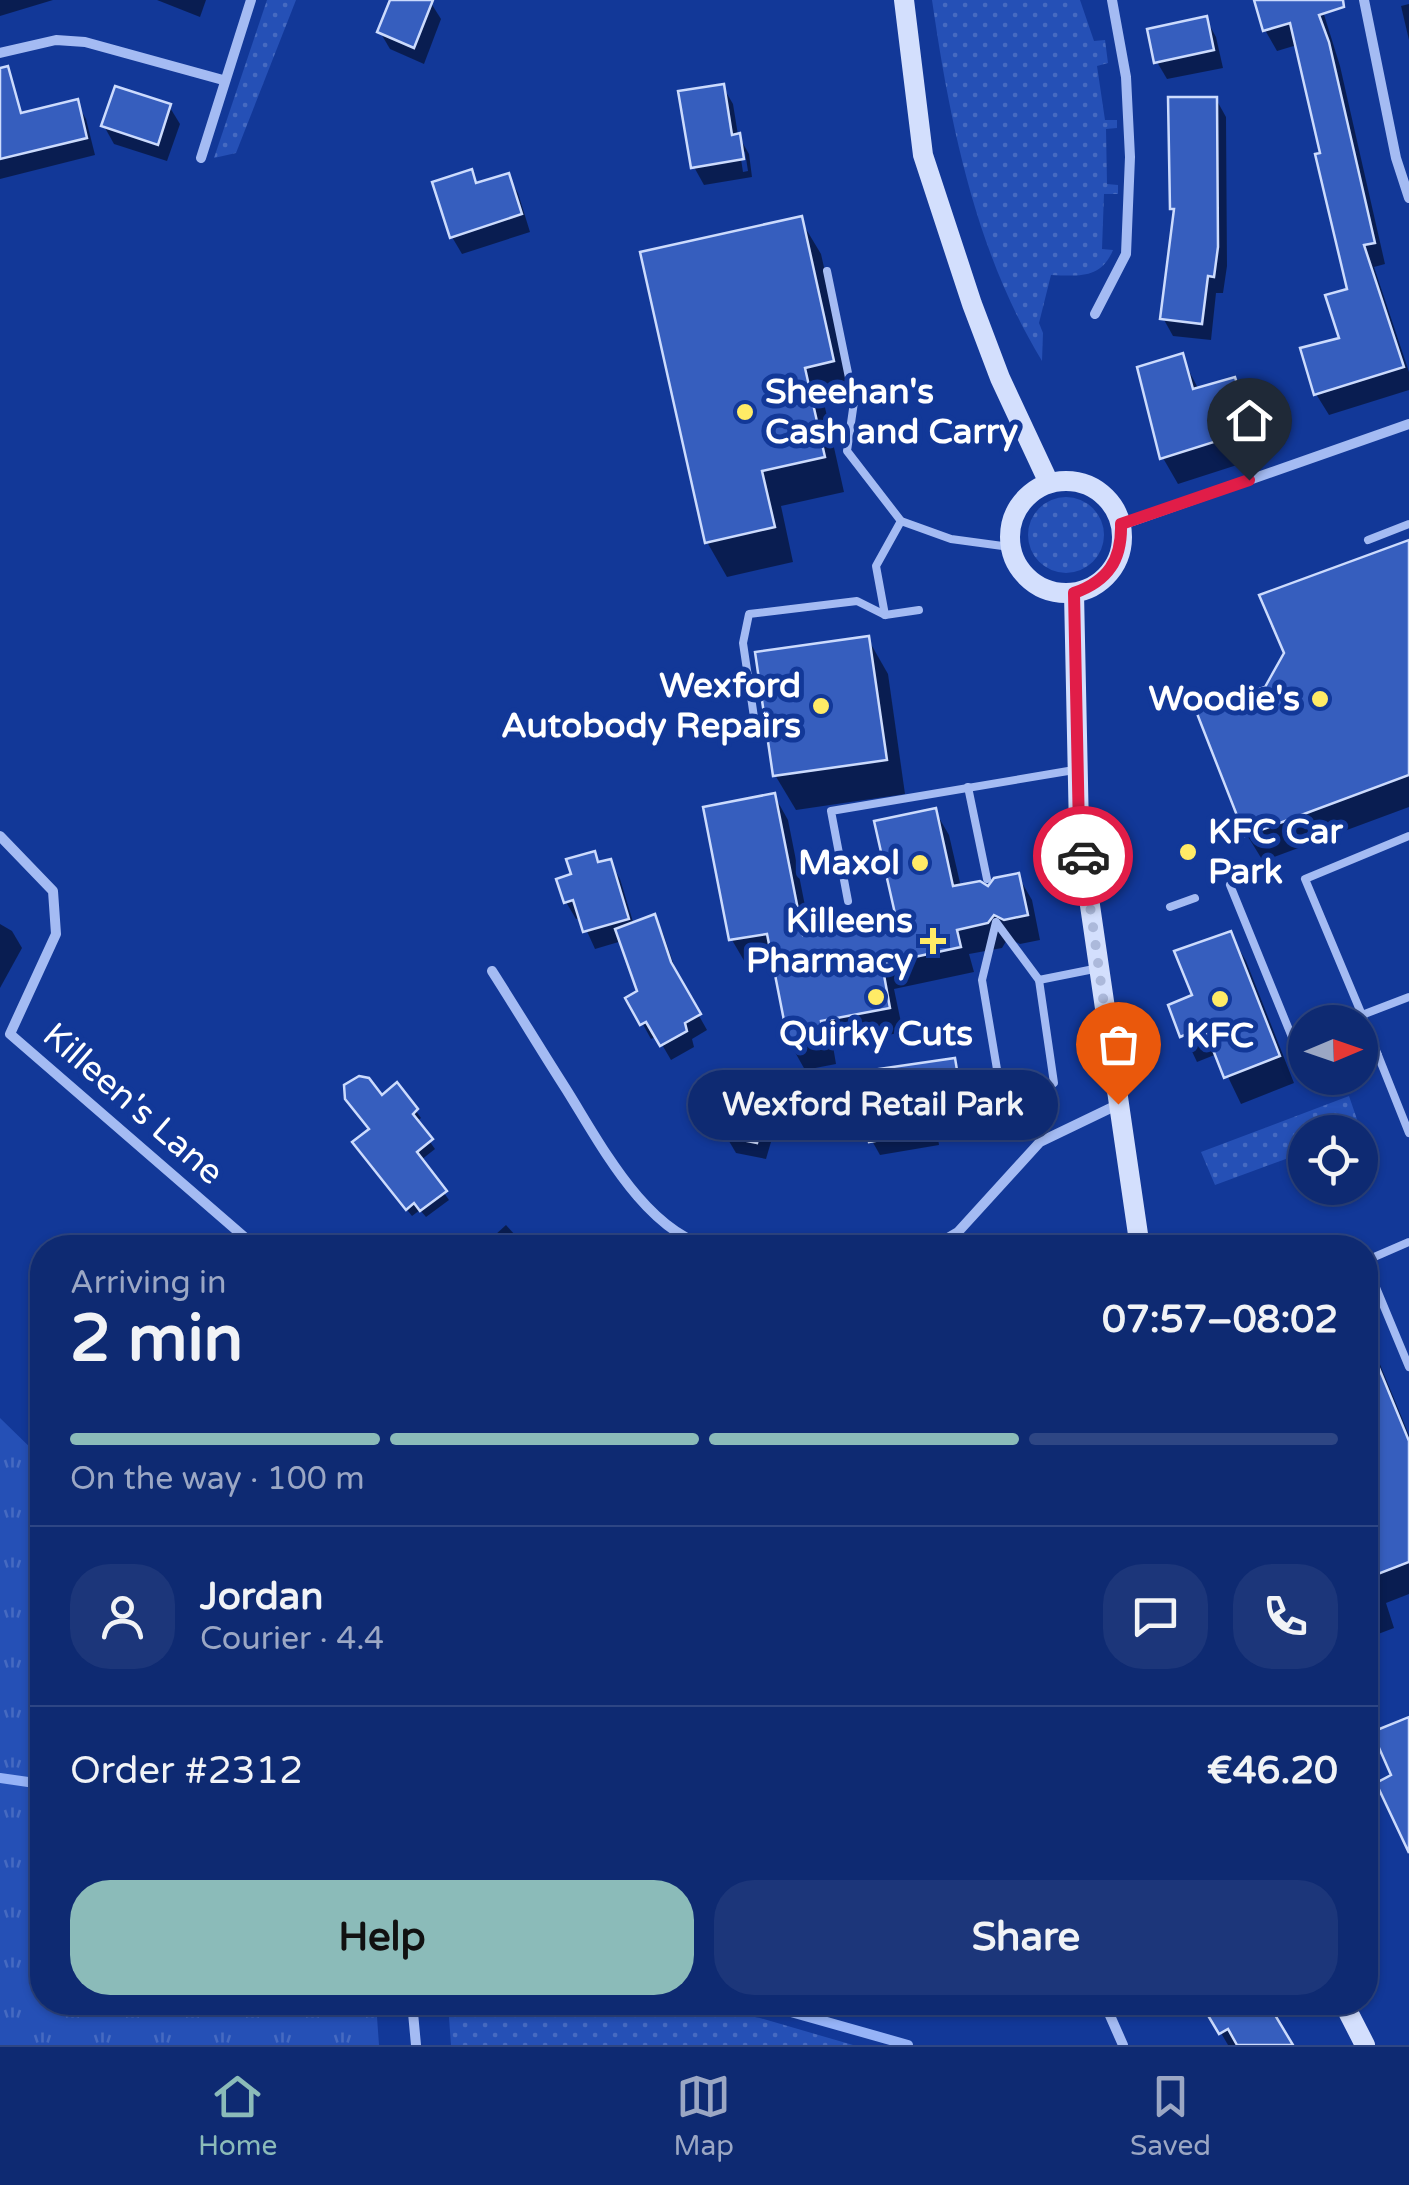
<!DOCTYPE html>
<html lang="en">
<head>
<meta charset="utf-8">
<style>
  body { margin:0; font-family:"Varela Round",sans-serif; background:#1c367a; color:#f1f3f6; height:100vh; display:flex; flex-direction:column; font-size:38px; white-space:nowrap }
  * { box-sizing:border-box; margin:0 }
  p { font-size:32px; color:#9ba7c4 }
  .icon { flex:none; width:55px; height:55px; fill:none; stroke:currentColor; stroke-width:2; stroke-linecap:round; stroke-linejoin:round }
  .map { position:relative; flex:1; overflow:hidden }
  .panel { position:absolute; left:30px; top:1235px; width:1348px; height:780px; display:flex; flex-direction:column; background:#0e2a72; border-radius:40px; box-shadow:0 2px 8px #0004,0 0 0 2px #2e4684 }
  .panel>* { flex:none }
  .needle { width:65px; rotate:88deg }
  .controls { position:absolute; left:1288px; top:1005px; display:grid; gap:20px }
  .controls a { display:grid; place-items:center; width:90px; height:90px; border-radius:50%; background:#0e2a72; box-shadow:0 2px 8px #0004,0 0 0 2px #2e4684; font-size:50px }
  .pin { position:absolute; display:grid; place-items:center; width:85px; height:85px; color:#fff; margin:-102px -42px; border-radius:50% 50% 50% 0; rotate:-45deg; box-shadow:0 0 10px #0007 }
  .pin .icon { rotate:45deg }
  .courier { position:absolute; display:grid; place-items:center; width:100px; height:100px; margin:-50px; border:8px solid #e11d48; border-radius:50%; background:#fff; color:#222; box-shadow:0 2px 12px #0007 }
  .bubble { position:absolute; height:70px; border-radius:35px; background:#0e2a72; box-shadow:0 2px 8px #0004,0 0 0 2px #2e4684; font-size:32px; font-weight:700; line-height:70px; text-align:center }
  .overview em { font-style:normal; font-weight:700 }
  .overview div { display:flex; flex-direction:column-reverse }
  .overview { display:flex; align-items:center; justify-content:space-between; height:170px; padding:0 40px }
  h1 { font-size:65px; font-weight:700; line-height:75px }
  .bar { display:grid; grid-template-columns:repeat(4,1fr); gap:15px 10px; align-content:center; height:120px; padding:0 40px }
  .bar i { height:12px; border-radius:8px; background:#2e4684 }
  .bar .active { background:#8bbbb9 }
  .bar p { grid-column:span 4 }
  .line { display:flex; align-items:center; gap:25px; padding:0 40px; border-top:2px solid #2e4684 }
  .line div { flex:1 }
  .round { display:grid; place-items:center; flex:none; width:105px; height:105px; border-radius:40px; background:#1c367a }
  .primary-button { display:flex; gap:20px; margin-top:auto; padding:20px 40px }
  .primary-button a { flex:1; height:115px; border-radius:40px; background:#8bbbb9; color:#111; font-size:40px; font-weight:700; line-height:115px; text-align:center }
  .primary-button a+a { background:#1c367a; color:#f1f3f6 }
  .tab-bar { display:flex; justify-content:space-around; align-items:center; height:140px; border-top:2px solid #2e4684; background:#0e2a72; font-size:28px; color:#9ba7c4 }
  .tab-bar a { display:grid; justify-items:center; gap:5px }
  .tab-bar .active { color:#8bbbb9 }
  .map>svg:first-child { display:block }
  .grass { fill:url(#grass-dots) }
  .park { fill:url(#park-tufts) }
  .shadow { fill:#0007; fill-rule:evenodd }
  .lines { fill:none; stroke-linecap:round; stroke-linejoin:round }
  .stream { stroke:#96b3f7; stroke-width:10 }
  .building { fill:#365ebe; stroke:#ccdbfd; stroke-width:2.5 }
  .service { stroke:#a4bbf3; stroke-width:8 }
  .minor { stroke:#a4bbf3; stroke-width:10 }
  .secondary { stroke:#d3dffd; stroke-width:20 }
  .done { stroke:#acb9db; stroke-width:10; stroke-dasharray:0 18 }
  .route { stroke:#e11d48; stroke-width:12 }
  .poi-dot { fill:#ffeb66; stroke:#123898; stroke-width:4 }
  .labels { text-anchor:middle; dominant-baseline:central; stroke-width:10; stroke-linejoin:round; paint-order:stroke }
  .poi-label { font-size:35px; font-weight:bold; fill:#fff; stroke:#123898; text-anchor:end }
  .street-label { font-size:35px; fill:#fff; stroke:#123898 }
</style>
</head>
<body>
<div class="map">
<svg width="1409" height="2045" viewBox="0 0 1409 2045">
  <defs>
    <pattern id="grass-dots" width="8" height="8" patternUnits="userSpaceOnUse" patternTransform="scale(2.5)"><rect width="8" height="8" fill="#2550b6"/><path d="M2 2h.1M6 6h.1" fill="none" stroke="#466ac1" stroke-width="1.8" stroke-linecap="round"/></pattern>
    <pattern id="park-tufts" width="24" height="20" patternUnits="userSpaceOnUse" patternTransform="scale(2.5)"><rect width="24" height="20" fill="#2550b6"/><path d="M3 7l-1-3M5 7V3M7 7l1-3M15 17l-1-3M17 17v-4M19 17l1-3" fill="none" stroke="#466ac1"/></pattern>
  </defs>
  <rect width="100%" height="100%" fill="#123898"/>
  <g class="grass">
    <polygon points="267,0 296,0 236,153 214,158"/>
    <path d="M932 0H1080L1094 41 1105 40 1108 63 1097 66 1105 120H1117V128L1106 129 1107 184 1118 185V194H1104L1102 249 1113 250C1101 279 1079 276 1051 275L1039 323 1043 333 1042 361C976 253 950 124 932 0Z"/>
    <circle cx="1066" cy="535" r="38"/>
    <polygon points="1349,1096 1361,1131 1305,1132 1305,1152 1215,1185 1201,1152"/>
    <polygon points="448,2003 670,2003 760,2018 853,2045 451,2045"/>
  </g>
  <polygon class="park" points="0,1418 42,1459 42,2002 376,2003 379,2045 0,2045"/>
  <g class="shadow">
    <polygon points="0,0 53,0 0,16"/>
    <polygon points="157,0 206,0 200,17"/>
    <polygon points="393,0 429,0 441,19 424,64 390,49 380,32"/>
    <polygon points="1264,0 1317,0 1322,8 1340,66 1385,264 1374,267 1409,372 1409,390 1329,415 1316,394 1342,339 1350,290 1324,155 1297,45 1277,51 1265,30"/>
    <polygon points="1409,4 1409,40 1401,6"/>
    <polygon points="1206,19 1216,37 1223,68 1167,79 1157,62"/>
    <path d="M723 87 733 104 738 135 749 154 752 177 704 185 694 167ZM739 146 745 152 748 171 743 172Z"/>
    <polygon points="1216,99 1226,117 1227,266 1223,293 1216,293 1211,340 1173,336 1163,318 1176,215 1172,208"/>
    <polygon points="76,102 86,119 95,155 0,179 0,110 22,115"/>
    <polygon points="169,106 180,124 167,161 114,144 104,126"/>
    <polygon points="470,172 478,185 508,176 518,193 530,232 462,254 452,237"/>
    <polygon points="800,219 821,254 853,396 824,403 844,492 781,506 793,562 727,577 707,542"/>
    <polygon points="1181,356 1199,390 1234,380 1249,407 1265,456 1178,484 1163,458"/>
    <polygon points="1409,542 1409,807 1263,861 1247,835 1199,713 1267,689"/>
    <polygon points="868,639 888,674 905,794 796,810 775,775"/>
    <polygon points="774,795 788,820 811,936 899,920 935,811 949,835 961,887 988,890 1018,876 1032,900 1040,940 1020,944 1008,938 1002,948 969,954 974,972 894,989 903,1032 833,1046 836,1064 805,1070 791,1045 775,959 746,964 732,940"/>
    <polygon points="593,853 600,865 610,862 620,879 634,925 654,917 663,933 679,980 707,1030 692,1039 694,1047 671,1060 657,1036 651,1039 629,999 640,992 622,941 595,949 581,918 576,919 566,902 574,876"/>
    <polygon points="0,924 12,931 22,948 0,988"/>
    <polygon points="1230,934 1246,961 1294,1083 1241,1104 1217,1054 1197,1062 1171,1007 1195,997"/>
    <polygon points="954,1060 962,1075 970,1120 936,1125 939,1145 880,1155 871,1139 859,1141 851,1126"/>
    <polygon points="397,1086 416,1111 421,1118 416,1122 435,1149 421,1160 449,1200 426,1217 420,1210 412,1216 360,1151 371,1130 381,1098"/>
    <polygon points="768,1101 778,1118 766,1159 736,1153 726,1136"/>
    <polygon points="506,1225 527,1248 483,1248 483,1246"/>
    <polygon points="1365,1328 1409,1435 1409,1594 1386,1603 1394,1628 1365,1639"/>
    <polygon points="1203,2002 1290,2045 1228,2045"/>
  </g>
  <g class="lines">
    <g class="stream">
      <polyline points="0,1778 42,1784"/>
      <polyline points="756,2002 908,2045"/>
    </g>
  </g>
  <g class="building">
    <polygon points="390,0 433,0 414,48 377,32"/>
    <polygon points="1254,0 1343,0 1344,7 1319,15 1329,42 1375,243 1364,245 1404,367 1314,395 1300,348 1339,338 1325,295 1347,289 1315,154 1320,153 1290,23 1263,31"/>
    <polygon points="1207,16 1214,50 1154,63 1147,29"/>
    <polygon points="8,66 21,113 78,99 87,138 0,159 0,68"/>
    <polygon points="724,84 732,135 740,133 744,159 691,168 678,91"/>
    <polygon points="115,86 171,104 158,145 101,126"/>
    <polygon points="1168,97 1217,97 1218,247 1214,277 1208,276 1202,324 1160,319 1174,209 1170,209"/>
    <polygon points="472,169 476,183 509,173 522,214 450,238 432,182"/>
    <polygon points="802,216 834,361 805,368 825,457 762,471 775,527 705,543 640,252"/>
    <polygon points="1183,353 1193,389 1235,377 1252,430 1160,459 1137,367"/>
    <polygon points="1409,540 1409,775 1245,836 1196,711 1265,687 1284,653 1259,595"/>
    <polygon points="869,636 887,760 773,776 755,652"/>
    <polygon points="775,793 803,935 896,918 874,821 936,808 953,886 980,881 988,886 994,878 1019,873 1028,915 1004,920 994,915 988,923 957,930 961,947 882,964 890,1008 821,1021 824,1040 789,1046 767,934 729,940 703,807"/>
    <polygon points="595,851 598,862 611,859 629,919 583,932 573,900 564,903 556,879 571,874 566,859"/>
    <polygon points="655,914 671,962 701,1014 685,1023 687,1031 660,1046 646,1022 640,1025 625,998 637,991 615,929"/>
    <polygon points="1231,931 1280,1056 1224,1078 1204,1027 1180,1037 1168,1005 1192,995 1174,951"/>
    <polygon points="955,1058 963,1106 929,1111 933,1131 869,1142 866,1124 849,1127 843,1093 860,1090 858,1072"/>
    <polygon points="359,1076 369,1078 382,1095 397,1082 418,1109 413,1114 433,1139 417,1152 447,1191 420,1211 414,1203 406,1210 352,1142 369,1129 345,1099 344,1085"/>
    <polygon points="732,1091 769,1098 757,1143 723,1136"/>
    <polygon points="1365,1334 1409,1441 1409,1562 1365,1579"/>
    <polygon points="1409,1717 1409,1853 1376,1783 1391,1775 1372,1732"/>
    <polygon points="1200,2002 1273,2002 1269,2005 1293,2045 1237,2045 1228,2029 1219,2034"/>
  </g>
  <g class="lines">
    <g class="service">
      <polyline points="827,271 854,402 847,451 901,521 951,539 1010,547"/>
      <polyline points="901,521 876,566 885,615 919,610"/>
      <polyline points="1368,540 1409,524"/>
      <polyline points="755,724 743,643 749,614 857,601 885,615"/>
      <polyline points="968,787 987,879"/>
      <polyline points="1230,885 1305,1069"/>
      <polyline points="848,901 831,811 1074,770"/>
      <polyline points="1170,907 1195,898"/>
      <polygon points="996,922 1039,980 1054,1083 1017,1113 1003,1105 982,980"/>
      <polyline points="1039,980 1099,968"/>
      <polyline points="1409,997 1362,1015 1409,1133"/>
      <polyline points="1362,1015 1305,879 1409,836"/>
      <polyline points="1360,1062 1378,1055"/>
      <polyline points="1409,1242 1365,1261 1409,1367"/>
    </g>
    <g class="minor">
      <polyline points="1364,0 1396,158 1409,198"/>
      <polyline points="0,53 56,40 85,42 223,80"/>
      <polyline points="201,158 251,0"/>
      <polyline points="1095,314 1126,254 1130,157 1126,77 1112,0"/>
      <polyline points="1121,525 1409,424"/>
      <polyline points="0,836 53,891 56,934 10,1034 257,1248"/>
      <path d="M492 971C517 1010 541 1050 566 1089 600 1143 647 1236 715 1248"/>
      <polyline points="931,1248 958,1232 1040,1142 1119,1104"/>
      <polyline points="412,2002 416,2045"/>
      <polyline points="1104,2002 1123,2045"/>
    </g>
    <g class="secondary">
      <polyline points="904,0 923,155 972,304 1000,378 1049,483"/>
      <circle cx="1066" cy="537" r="56"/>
      <polyline points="1074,593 1079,830 1140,1248"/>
      <polyline points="1343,2002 1365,2045"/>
    </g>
  </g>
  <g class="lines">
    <polyline class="done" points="1083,856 1118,1104"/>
    <path class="route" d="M1083 856 1079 830 1074 593C1108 581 1122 560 1121 524L1249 480"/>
  </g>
  <g class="poi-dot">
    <circle cx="745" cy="412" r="10"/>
    <circle cx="1320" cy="699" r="10"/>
    <circle cx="821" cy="706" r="10"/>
    <circle cx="1188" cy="852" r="10"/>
    <circle cx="920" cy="863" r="10"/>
    <path d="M928 926h10v10h10v10h-10v10h-10v-10h-10v-10h10z"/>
    <circle cx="876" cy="997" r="10"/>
    <circle cx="1220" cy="999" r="10"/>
  </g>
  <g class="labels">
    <g class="poi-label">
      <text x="765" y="392" text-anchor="start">Sheehan's<tspan x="765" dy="40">Cash and Carry</tspan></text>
      <text x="801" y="686">Wexford<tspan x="801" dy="40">Autobody Repairs</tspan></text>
      <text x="1300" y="699">Woodie's</text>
      <text x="1208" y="832" text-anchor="start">KFC Car<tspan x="1208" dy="40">Park</tspan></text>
      <text x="900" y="863">Maxol</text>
      <text x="913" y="921">Killeens<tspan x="913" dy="40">Pharmacy</tspan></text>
      <text x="876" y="1034" text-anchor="middle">Quirky Cuts</text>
      <text x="1220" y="1036" text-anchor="middle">KFC</text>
    </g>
    <g class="street-label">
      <text transform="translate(133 1104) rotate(41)">Killeen's Lane</text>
    </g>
  </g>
</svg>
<div class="controls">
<a><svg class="needle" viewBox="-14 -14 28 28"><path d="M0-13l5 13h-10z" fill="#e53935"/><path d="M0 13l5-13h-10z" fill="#9ba7c4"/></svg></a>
<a><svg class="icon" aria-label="locate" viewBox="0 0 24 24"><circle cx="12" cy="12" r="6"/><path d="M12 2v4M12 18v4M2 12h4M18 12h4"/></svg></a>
</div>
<div class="pin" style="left:1118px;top:1104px;background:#ea580c"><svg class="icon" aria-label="bag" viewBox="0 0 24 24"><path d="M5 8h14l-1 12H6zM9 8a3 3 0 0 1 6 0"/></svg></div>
<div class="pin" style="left:1249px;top:480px;background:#1f2937"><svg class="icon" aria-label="home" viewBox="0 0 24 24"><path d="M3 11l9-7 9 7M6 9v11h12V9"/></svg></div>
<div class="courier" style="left:1083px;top:856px"><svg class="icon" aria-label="car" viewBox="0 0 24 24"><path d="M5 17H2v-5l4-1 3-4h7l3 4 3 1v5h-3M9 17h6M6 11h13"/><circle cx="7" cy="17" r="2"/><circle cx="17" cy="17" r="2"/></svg></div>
<div class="bubble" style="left:688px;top:1070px;width:370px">Wexford Retail Park</div>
<section class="panel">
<div class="overview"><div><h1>2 min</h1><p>Arriving in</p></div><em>07:57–08:02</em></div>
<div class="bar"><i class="active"></i><i class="active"></i><i class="active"></i><i></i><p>On the way · 100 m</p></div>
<div class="line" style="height:180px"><a class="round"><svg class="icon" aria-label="person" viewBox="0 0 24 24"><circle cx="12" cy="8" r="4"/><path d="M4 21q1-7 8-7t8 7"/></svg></a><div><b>Jordan</b><p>Courier · 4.4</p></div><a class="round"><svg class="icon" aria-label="chat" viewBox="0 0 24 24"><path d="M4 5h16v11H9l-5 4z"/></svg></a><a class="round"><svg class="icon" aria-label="phone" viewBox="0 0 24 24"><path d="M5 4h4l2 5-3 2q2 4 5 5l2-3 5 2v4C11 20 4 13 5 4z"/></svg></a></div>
<div class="line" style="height:130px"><div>Order #2312</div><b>€46.20</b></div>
<div class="primary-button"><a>Help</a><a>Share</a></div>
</section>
</div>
<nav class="tab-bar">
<a class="active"><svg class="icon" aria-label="home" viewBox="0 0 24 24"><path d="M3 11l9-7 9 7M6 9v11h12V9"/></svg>Home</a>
<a><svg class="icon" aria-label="map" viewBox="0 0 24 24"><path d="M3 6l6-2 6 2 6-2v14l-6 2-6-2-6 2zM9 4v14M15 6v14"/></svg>Map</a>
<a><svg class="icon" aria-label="saved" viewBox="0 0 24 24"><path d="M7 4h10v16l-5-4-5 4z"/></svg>Saved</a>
</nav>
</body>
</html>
